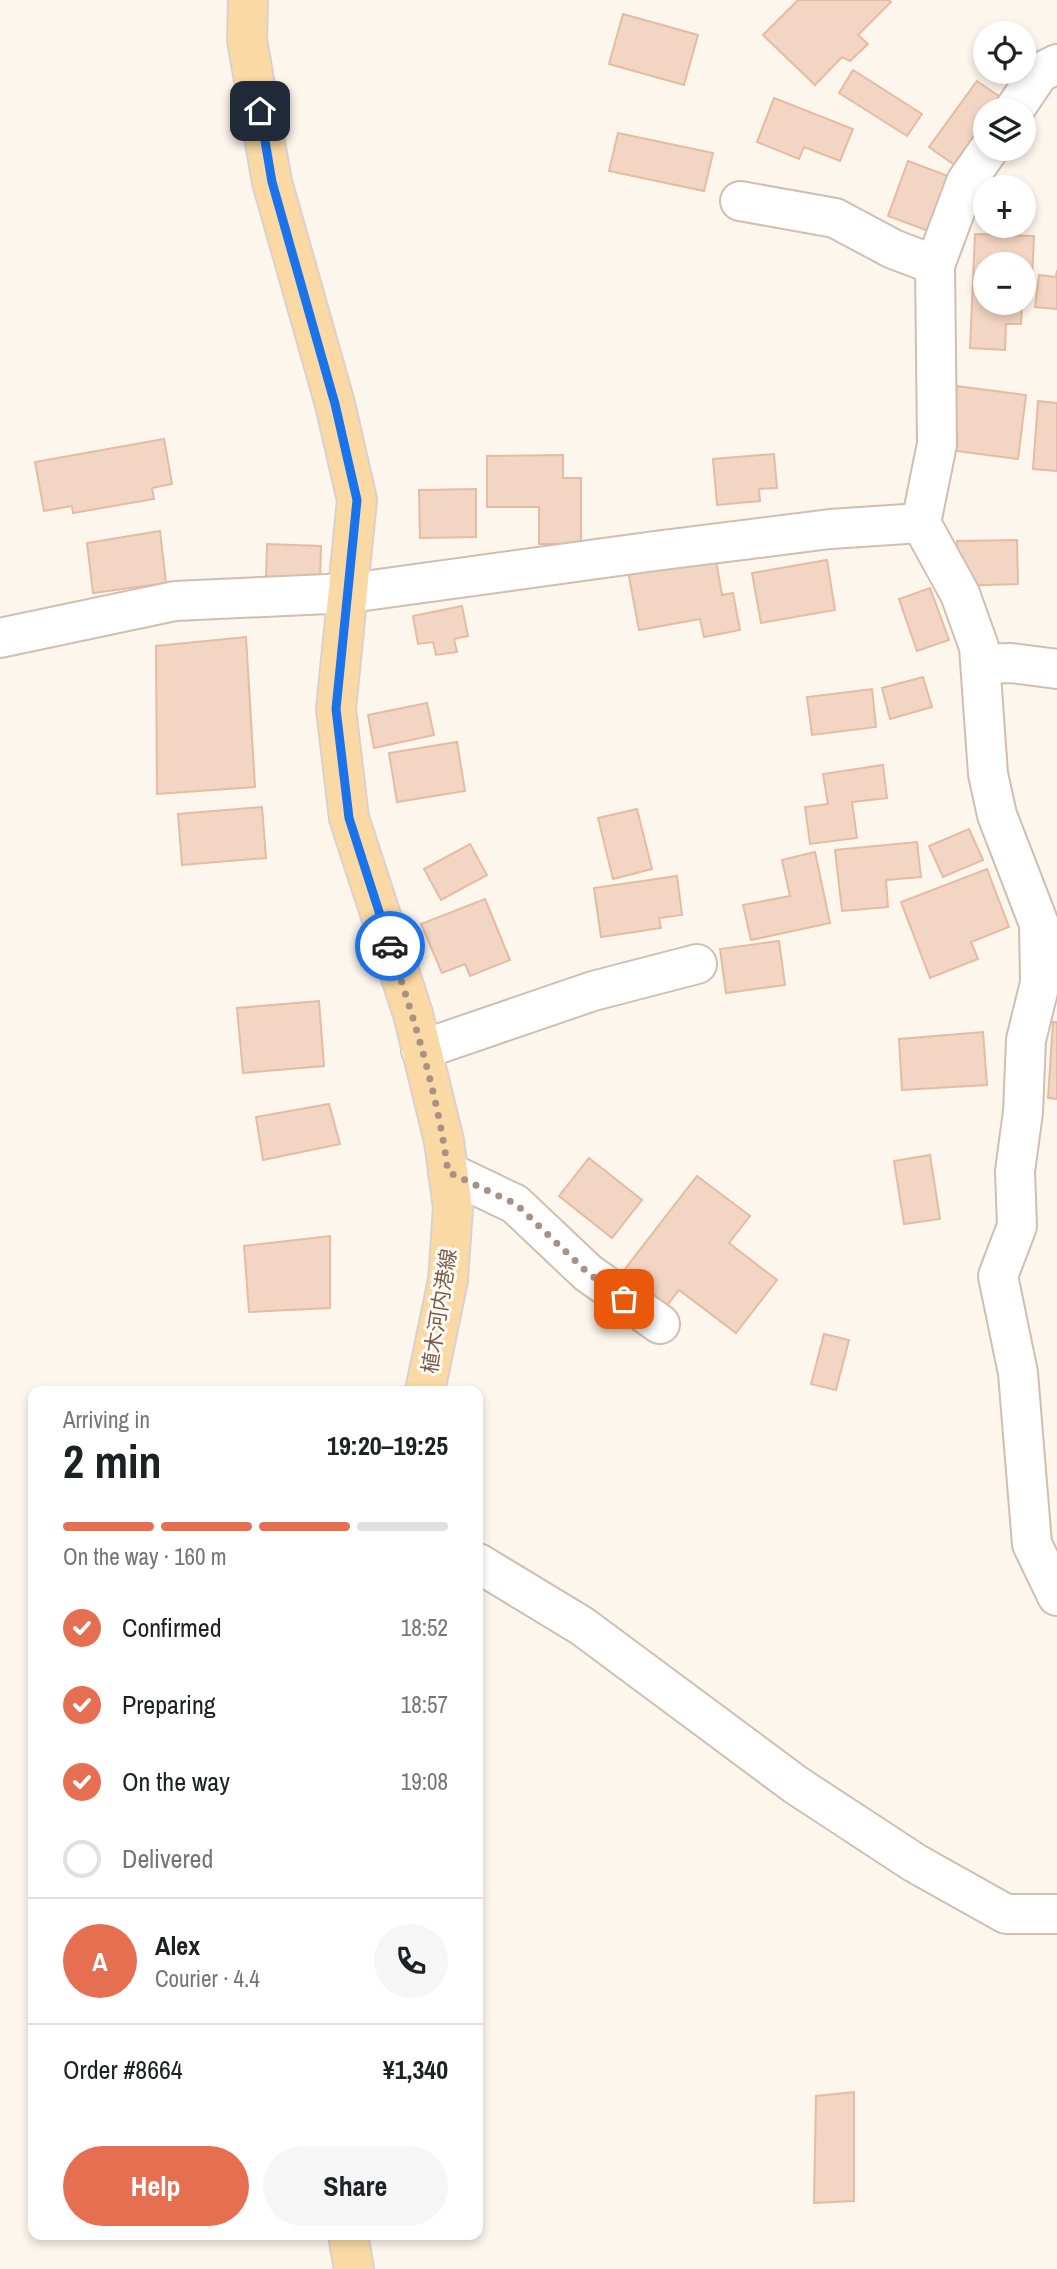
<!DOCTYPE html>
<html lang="en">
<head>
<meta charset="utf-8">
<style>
  body { margin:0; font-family:"Archivo Narrow","Noto Sans JP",sans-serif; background:#f6f6f6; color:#202124; height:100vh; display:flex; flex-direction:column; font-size:26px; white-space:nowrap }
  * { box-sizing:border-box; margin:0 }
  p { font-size:23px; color:#757577 }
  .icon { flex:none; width:38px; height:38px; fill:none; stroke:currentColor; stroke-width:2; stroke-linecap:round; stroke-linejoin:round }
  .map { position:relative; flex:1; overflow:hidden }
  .details { position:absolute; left:28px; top:1386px; width:455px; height:854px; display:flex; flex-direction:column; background:#fff; border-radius:14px; box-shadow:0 4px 10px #0003 }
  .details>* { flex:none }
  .controls { position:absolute; left:973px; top:21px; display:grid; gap:14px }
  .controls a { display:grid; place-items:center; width:63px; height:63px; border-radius:50%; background:#fff; box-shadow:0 4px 10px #0003; font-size:35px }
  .pin { position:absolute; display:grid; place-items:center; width:60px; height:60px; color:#fff; margin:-30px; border-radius:14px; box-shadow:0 4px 10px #0006 }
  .courier { position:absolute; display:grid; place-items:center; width:70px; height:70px; margin:-35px; border:5px solid #1a73e8; border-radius:50%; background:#fff; color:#222; box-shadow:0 2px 9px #0007 }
  .head em { font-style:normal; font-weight:700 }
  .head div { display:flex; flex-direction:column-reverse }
  .head { display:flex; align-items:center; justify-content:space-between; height:119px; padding:0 35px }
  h1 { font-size:46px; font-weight:700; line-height:52px }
  .bar { display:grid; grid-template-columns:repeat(4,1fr); gap:10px 7px; align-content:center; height:84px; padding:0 35px }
  .bar i { height:9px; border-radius:5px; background:#e0e0e0 }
  .bar .active { background:#e76f51 }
  .bar p { grid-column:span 4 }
  .line { display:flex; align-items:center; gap:18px; padding:0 35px; border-top:2px solid #e0e0e0 }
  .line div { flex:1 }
  .round { display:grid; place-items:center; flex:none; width:74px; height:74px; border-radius:37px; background:#f6f6f6 }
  ol { padding:0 35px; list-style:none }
  li { display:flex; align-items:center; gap:21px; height:77px }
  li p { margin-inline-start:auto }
  li .icon { padding:7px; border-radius:50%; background:#e76f51; color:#fff; stroke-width:4 }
  li:last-child { color:#757577 }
  li i { width:38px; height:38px; border:4px solid #e0e0e0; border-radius:50% }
  .primary-button { display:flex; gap:14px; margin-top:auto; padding:14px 35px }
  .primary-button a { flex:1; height:80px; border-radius:42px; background:#e76f51; color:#fff; font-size:28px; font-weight:700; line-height:80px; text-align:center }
  .primary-button a+a { background:#f6f6f6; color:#202124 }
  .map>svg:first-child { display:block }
  .building { fill:#f3d5c3; stroke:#e6bba3; stroke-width:2 }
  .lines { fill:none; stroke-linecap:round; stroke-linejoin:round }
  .minor-casing { stroke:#d1beb0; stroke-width:42 }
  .major-casing { stroke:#dad1cd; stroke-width:42 }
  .minor { stroke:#fff; stroke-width:38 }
  .major { stroke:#fbd9a5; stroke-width:38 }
  .done { stroke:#a89285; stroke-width:7; stroke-dasharray:0 12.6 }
  .route { stroke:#1a73e8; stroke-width:9 }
  .labels { text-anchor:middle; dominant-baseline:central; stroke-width:6; stroke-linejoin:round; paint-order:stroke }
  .street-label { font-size:21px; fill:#7a5c4d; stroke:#fffaf3 }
</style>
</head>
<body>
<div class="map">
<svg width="1057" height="2269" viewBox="0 0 1057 2269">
  <rect width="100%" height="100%" fill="#fdf6ec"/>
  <g class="building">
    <polygon points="798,0 888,0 891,2 858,35 868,44 850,61 842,57 815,85 763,35"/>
    <polygon points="623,14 698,35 684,85 609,64"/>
    <polygon points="853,70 922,114 907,136 839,93"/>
    <polygon points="977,81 1006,101 999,110 985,110 985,130 959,168 929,147"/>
    <polygon points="774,98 853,129 840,161 804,147 799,159 757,142"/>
    <polygon points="618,133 713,153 704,191 609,171"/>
    <polygon points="908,161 951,177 931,232 888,216"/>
    <polygon points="975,234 1034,236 1032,279 1024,279 1024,264 985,264 985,303 1022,303 1021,324 1006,324 1005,350 970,348"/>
    <polygon points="1057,270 1057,309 1035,307 1039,275 1056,277"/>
    <polygon points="957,386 1026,395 1018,459 948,450"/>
    <polygon points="1038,401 1057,403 1057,471 1033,469"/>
    <polygon points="164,439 172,484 152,488 154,499 73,513 72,506 44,511 35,462"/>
    <polygon points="774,454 777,488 759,489 760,501 717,505 713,459"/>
    <polygon points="563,455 563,478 581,478 581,544 539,544 539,507 487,507 487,456"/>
    <polygon points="476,489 476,537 420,538 419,490"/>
    <polygon points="160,531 166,583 93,593 87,543"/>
    <polygon points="1017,540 1018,584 958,586 957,541"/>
    <polygon points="267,544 321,546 320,582 266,581"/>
    <polygon points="715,555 722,595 733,593 740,630 704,637 700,619 639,630 628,571"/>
    <polygon points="827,560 835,610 761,623 752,573"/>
    <polygon points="930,588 949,640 917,651 899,599"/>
    <polygon points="462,606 468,636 454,639 457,652 436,655 433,642 418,644 413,616"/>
    <polygon points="246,637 255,787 157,794 156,646"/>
    <polygon points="923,677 932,707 890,719 882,688"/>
    <polygon points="872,689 876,727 812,735 807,697"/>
    <polygon points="427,703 434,735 374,748 368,715"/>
    <polygon points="457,742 465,791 397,802 389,753"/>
    <polygon points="883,765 887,798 852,802 857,838 810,844 805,807 828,804 823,774"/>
    <polygon points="262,807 266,858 182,865 178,814"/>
    <polygon points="637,809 652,869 613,879 598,818"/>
    <polygon points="969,829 983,860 943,877 929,846"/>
    <polygon points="917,842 921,877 886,880 888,907 842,911 835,850"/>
    <polygon points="470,844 487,875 441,900 424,869"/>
    <polygon points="815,852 830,923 751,940 743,905 790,896 782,860"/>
    <polygon points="987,869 1009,927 971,942 978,959 930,978 901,902"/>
    <polygon points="677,876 682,915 659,918 661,928 601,937 594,888"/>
    <polygon points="485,899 510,960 470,976 465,964 442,973 421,924"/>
    <polygon points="779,941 785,985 726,993 720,949"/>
    <polygon points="319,1001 324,1066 243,1073 237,1008"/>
    <polygon points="1053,1022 1057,1022 1057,1099 1048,1098"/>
    <polygon points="983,1032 987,1085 902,1090 899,1039"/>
    <polygon points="329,1104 340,1144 263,1160 256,1117"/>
    <polygon points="930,1155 940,1219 904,1224 894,1161"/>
    <polygon points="589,1158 642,1200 612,1238 559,1196"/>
    <polygon points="697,1176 750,1216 729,1243 777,1280 736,1333 679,1290 662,1312 618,1278"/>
    <polygon points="330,1236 330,1308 249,1312 244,1246"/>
    <polygon points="824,1334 849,1340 836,1390 811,1384"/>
    <polygon points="854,2092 854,2201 814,2203 816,2096"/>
  </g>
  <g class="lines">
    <g class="minor-casing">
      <g id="minor">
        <polyline points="1014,110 1039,73 1057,64"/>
        <polyline points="989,149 966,182 935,265 937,444 921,523 960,594 979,647 988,774 997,815 1039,924 1040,983 1026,1040 1023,1112 1015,1171 1017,1226 998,1276 1018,1373 1032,1544 1057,1596"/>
        <polyline points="740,201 835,218 893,249 935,265"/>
        <polyline points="0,638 175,601 350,593 655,551 830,529 921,523"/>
        <polyline points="981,664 1011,663 1057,669"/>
        <polyline points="421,1050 593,991 697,964"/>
        <polyline points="448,1172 515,1204 588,1273 660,1324"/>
        <polyline points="478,1563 582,1626 796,1785 915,1863 1006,1914 1057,1914"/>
      </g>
    </g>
    <g class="major-casing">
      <g id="major">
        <polyline points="248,0 247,40 272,182 335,404 357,500 336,709 349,818 413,1014 444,1141 453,1208 448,1280 425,1391"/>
        <polyline points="348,2235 354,2269"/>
      </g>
    </g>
    <use href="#minor" class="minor"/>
    <use href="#major" class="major"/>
  </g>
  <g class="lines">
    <path class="done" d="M390 946C414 1019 438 1095 448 1172L516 1204 588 1273 624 1299"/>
    <polyline class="route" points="260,111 272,182 335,404 357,500 336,709 349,818 390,946"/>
  </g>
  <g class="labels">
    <g class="street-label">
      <text transform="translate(439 1311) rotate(-81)">植木河内港線</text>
    </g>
  </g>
</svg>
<div class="controls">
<a><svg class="icon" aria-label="locate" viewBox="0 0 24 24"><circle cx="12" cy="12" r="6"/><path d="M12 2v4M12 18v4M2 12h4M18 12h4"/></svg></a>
<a><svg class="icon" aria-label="layers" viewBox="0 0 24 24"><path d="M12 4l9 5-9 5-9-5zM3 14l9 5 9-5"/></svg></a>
<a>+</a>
<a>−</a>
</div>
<div class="pin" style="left:624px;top:1299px;background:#ea580c"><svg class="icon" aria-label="bag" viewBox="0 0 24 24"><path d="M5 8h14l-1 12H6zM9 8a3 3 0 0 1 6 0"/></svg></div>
<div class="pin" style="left:260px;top:111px;background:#1f2937"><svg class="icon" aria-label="home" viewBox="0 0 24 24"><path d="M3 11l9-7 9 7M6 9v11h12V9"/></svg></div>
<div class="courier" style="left:390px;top:946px"><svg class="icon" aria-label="car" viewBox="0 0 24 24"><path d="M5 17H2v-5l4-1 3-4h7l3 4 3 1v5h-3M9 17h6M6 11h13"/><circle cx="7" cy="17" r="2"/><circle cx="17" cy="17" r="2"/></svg></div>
<section class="details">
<div class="head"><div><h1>2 min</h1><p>Arriving in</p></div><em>19:20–19:25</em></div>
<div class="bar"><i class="active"></i><i class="active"></i><i class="active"></i><i></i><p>On the way · 160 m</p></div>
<ol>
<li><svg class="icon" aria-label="check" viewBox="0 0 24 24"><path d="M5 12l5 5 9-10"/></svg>Confirmed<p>18:52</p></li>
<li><svg class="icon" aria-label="check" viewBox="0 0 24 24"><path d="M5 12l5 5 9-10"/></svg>Preparing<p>18:57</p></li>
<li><svg class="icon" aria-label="check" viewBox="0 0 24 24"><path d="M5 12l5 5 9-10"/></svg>On the way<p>19:08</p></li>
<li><i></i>Delivered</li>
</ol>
<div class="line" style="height:126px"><b class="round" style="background:#e76f51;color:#fff">A</b><div><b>Alex</b><p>Courier · 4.4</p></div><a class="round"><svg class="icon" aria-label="phone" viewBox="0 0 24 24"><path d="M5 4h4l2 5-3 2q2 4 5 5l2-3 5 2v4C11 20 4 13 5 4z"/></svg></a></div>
<div class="line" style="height:91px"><div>Order #8664</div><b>¥1,340</b></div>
<div class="primary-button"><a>Help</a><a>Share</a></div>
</section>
</div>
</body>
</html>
